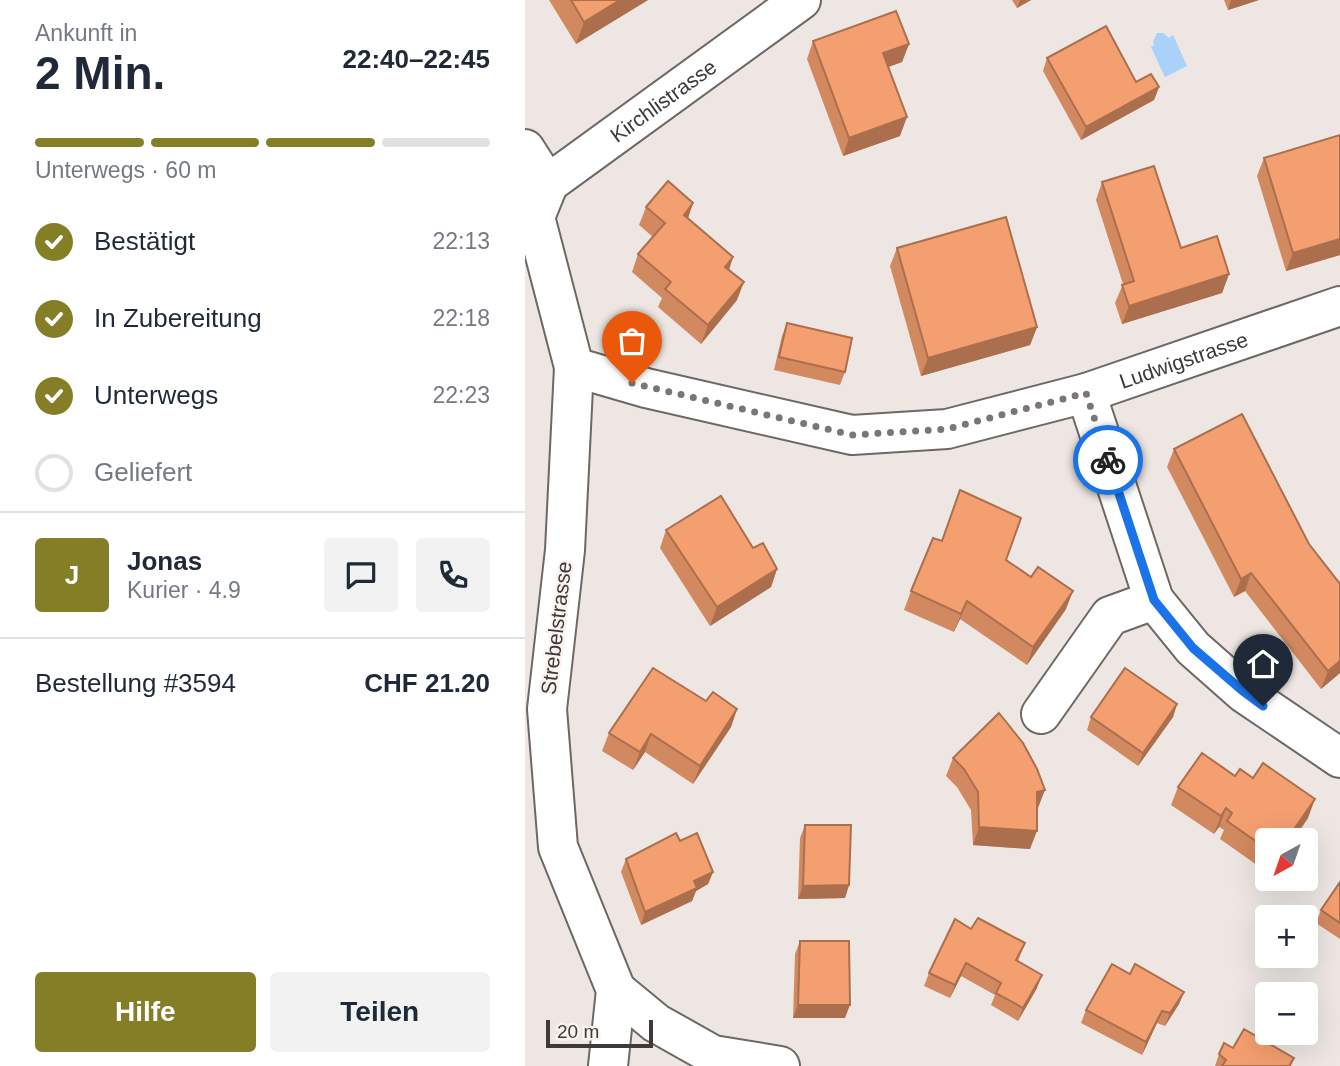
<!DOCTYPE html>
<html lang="de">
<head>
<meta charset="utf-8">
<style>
  body { margin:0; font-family:Helvetica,sans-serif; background:#f2f2f3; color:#1f2937; height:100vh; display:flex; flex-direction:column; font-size:26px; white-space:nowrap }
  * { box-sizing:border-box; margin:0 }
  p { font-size:23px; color:#747a83 }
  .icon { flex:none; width:38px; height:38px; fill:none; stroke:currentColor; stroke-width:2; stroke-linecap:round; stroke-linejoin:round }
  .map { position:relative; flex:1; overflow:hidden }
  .sheet { display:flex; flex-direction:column; background:#fff; width:525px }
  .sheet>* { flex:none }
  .needle { width:46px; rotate:220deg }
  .tools { position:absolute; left:730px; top:828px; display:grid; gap:14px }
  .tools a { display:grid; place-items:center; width:63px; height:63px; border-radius:7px; background:#fff; box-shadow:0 7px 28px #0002; font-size:35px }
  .scale { position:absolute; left:21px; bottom:18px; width:107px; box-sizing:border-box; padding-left:7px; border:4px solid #3d3a38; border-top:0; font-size:19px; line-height:24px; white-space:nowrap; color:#3d3a38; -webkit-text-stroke:5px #fbf3f0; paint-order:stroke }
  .pin { position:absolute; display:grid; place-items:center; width:60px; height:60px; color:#fff; margin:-72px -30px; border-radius:50% 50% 50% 0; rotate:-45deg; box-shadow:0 0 7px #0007 }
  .pin .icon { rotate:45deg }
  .courier { position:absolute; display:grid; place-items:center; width:70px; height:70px; margin:-35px; border:5px solid #1a73e8; border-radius:50%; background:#fff; color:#222; box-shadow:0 2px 9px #0007 }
  .headline em { font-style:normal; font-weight:700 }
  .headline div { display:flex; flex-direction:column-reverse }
  .headline { display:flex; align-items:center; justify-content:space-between; height:119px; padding:0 35px }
  h1 { font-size:46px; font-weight:700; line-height:52px }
  .bar { display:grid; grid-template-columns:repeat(4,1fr); gap:10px 7px; align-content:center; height:84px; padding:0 35px }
  .bar i { height:9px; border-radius:5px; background:#e0e1e3 }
  .bar .selected { background:#847f26 }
  .bar p { grid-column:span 4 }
  .line { display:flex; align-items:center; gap:18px; padding:0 35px; border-top:2px solid #e0e1e3 }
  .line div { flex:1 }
  .round { display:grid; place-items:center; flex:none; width:74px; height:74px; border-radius:7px; background:#f2f2f3 }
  ol { padding:0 35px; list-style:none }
  li { display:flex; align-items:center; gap:21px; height:77px }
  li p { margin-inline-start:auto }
  li .icon { padding:7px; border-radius:50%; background:#847f26; color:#fff; stroke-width:4 }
  li:last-child { color:#747a83 }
  li i { width:38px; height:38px; border:4px solid #e0e1e3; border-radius:50% }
  .action { display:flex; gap:14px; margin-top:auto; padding:14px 35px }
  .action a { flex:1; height:80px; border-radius:7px; background:#847f26; color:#fff; font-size:28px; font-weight:700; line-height:80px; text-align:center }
  .action a+a { background:#f2f2f3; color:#1f2937 }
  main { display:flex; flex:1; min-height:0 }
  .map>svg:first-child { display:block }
  .water { fill:#a9d1fa }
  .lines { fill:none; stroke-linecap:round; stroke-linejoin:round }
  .minor-casing { stroke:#6e6764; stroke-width:42 }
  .minor { stroke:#fff; stroke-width:38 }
  .wall { fill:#d28960 }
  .shaded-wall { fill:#ab6f4e }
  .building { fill:#f49f70; stroke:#ab6f4e; stroke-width:2 }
  .done { stroke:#7b7674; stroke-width:7; stroke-dasharray:0 12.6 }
  .route { stroke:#1a73e8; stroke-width:9 }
  .labels { text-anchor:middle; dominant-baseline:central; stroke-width:5; stroke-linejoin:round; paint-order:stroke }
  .street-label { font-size:21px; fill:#3d3a38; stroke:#fbf3f0 }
</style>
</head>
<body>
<main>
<section class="sheet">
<div class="headline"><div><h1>2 Min.</h1><p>Ankunft in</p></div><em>22:40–22:45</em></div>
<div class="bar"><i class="selected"></i><i class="selected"></i><i class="selected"></i><i></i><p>Unterwegs · 60 m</p></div>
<ol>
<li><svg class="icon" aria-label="check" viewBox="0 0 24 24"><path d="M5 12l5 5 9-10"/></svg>Bestätigt<p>22:13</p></li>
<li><svg class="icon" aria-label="check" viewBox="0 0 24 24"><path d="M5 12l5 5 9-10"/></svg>In Zubereitung<p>22:18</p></li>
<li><svg class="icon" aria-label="check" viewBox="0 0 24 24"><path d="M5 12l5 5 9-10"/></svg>Unterwegs<p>22:23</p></li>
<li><i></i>Geliefert</li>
</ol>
<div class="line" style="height:126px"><b class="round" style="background:#847f26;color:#fff">J</b><div><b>Jonas</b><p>Kurier · 4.9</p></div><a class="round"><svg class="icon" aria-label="chat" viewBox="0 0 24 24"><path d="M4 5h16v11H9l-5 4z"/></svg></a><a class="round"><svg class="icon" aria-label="phone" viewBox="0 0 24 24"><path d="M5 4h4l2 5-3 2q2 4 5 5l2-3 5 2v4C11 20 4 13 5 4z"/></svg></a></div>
<div class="line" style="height:91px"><div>Bestellung #3594</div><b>CHF 21.20</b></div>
<div class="action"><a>Hilfe</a><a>Teilen</a></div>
</section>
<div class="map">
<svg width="815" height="1066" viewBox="0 0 815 1066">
  <rect width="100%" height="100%" fill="#ede6e2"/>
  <polygon class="water" points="632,33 638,33 644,38 648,35 662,66 640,77 626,47 629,45 628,42"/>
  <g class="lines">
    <g class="minor-casing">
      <g id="minor">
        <polyline points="0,149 23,185 10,217 49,367 40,550 22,709 33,847 91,990 83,1066"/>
        <path id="s1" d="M2 199 276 0"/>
        <path id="s2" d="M49 367 121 388 327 435 422 429 561 393 815 306"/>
        <polyline points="561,393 629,600 668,648 719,693 815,758"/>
        <polyline points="516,714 585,616 629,600"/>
        <polyline points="91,990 131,1023 188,1055 255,1066"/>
      </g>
    </g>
    <use href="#minor" class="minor"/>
  </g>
  <g class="wall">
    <polygon points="24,0 123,0 51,44"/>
    <polygon points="487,0 506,0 492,8"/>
    <polygon points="699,0 734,0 703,10"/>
    <polygon points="288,41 384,44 377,62 363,67 375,136 318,156 282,59"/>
    <polygon points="522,58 611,82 634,87 629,100 556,140 518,71"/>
    <polygon points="815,135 815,255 761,271 732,176 739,158"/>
    <polygon points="577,182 656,248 704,274 697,293 597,324 590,303 598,284 571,200"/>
    <polygon points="168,203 163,218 208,257 204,270 212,300 176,344 133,307 137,298 107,272 113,254 128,237 114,225 121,207"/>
    <polygon points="372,248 512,327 505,345 396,376 365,266"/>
    <polygon points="262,323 320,372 315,385 249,370 257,336"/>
    <polygon points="649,449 784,544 815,584 815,673 796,689 720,591 709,597 642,467"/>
    <polygon points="141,530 228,548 252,569 246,587 185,626 135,548"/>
    <polygon points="481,560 541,609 502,665 435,619 429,632 379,610 386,591"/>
    <polygon points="181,701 212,709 206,727 168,784 120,752 108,770 77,751 84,733"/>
    <polygon points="652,704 648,717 613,766 562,730 566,717"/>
    <polygon points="428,758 513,808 512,808 505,849 448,845 446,810 432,787 421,776"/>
    <polygon points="710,776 783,818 768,840 742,840 742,866 739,870 695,839 699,830 694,827 689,834 646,805 653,787"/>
    <polygon points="280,825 324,885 320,898 273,899 275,838"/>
    <polygon points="155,841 188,872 183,884 171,891 167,901 116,925 96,872 101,859"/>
    <polygon points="815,882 815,939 791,923 796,910"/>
    <polygon points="446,929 500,943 493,961 512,988 493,1021 466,1005 470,995 436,976 425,998 399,986 404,973"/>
    <polygon points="275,941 320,1018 268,1018 270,954"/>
    <polygon points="605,974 659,992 654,1004 640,1026 632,1023 617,1055 556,1023 561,1010"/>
    <polygon points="708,1048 769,1058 766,1066 690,1066 694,1054"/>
  </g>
  <g class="shaded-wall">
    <polygon points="95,0 123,0 51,44 59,22"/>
    <polygon points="495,0 506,0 492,8"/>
    <polygon points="706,0 734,0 703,10"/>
    <polygon points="384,44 377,62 352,71 358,53"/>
    <polygon points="634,87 629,100 556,140 561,127"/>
    <polygon points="382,117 375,136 318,156 324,138"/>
    <polygon points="168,203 162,221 159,215"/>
    <polygon points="815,239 815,255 761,271 768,253"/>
    <polygon points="208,257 202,275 200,267"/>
    <polygon points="704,274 697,293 597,324 604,306"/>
    <polygon points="219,282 212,300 176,344 183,325"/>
    <polygon points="512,327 505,345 396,376 403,358"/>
    <polygon points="252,569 246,587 185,626 192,607"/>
    <polygon points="726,573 720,591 709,597 716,579"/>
    <polygon points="548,591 541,609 502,665 508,647"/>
    <polygon points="442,601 435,619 429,632 436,614"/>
    <polygon points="815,661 815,673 796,689 803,671"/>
    <polygon points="652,704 648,717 613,766 618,753"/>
    <polygon points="212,709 206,727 168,784 175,766"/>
    <polygon points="126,734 120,752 108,770 115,752"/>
    <polygon points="520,790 513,808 505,810 512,792"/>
    <polygon points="790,799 783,818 768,840 764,840 767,832"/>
    <polygon points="701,808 694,827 689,834 696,816"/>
    <polygon points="454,827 512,831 505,849 448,845"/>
    <polygon points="188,872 183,884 171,891 167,901 116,925 120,912 169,881"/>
    <polygon points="324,885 320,898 273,899 278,886"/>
    <polygon points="441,963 436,976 425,998 430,985"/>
    <polygon points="517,975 512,988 493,1021 498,1008"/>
    <polygon points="659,992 654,1004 640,1026 645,1013"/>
    <polygon points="273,1005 325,1005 320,1018 268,1018"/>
    <polygon points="637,1011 632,1023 617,1055 621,1042"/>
  </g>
  <g class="building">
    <polygon points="46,0 95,0 59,22"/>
    <polygon points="371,11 384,44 358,53 382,117 324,138 288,41"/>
    <polygon points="581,26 611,82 626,74 634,87 561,127 522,58"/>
    <polygon points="815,135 815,239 768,253 739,158"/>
    <polygon points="629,166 656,248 692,236 704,274 604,306 597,285 609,281 577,182"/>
    <polygon points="143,181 168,203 159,215 208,257 200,267 219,282 183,325 140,289 146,282 113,254 140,223 121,207"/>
    <polygon points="481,217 512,327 403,358 372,248"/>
    <polygon points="262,323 327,338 320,372 254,357"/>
    <polygon points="717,414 784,544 815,584 815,661 803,671 726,573 716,579 649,449"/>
    <polygon points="435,490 496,518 481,560 506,577 513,567 548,591 508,647 442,601 436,614 386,591 408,538 417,541"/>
    <polygon points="196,496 228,548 238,543 252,569 192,607 141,530"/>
    <polygon points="128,668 181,701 188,692 212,709 175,766 126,734 115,752 84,733"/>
    <polygon points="600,668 652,704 618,753 566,717"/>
    <polygon points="474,713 498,743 512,769 520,790 512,792 512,831 454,827 453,792 439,769 428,758"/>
    <polygon points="677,753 710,776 715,769 728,778 738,763 790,799 767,832 762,829 754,840 742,840 742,849 702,821 707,813 701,808 696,816 653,787"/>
    <polygon points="280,825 326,825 324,885 278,886"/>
    <polygon points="151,833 155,841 172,833 188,872 169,881 172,888 120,912 101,859"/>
    <polygon points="815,882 815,923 796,910"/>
    <polygon points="453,918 500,943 491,960 517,975 498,1008 471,993 476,983 441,963 430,985 404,973 430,919 446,929"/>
    <polygon points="275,941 324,941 325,1005 273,1005"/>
    <polygon points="587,964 605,974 610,964 659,992 645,1013 637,1011 621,1042 561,1010"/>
    <polygon points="719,1029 769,1058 764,1066 697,1066 701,1060 694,1054 699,1043 708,1048"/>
  </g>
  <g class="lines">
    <polyline class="done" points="107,383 327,435 422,429 561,393 583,460"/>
    <polyline class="route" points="583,460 629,600 668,648 719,692 738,706"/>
  </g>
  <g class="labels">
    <g class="street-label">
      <text stroke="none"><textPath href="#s1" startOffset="168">Kirchlistrasse</textPath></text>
      <text stroke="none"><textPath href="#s2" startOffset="628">Ludwigstrasse</textPath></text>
      <text transform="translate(31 628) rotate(-83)">Strebelstrasse</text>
    </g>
  </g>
</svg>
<div class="tools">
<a><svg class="needle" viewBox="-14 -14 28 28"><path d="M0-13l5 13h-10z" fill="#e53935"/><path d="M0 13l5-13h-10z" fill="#747a83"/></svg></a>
<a>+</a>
<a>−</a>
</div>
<div class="scale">20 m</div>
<div class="pin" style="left:107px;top:383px;background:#ea580c"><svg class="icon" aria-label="bag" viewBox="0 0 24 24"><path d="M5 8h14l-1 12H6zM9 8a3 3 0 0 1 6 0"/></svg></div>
<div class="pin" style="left:738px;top:706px;background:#1f2937"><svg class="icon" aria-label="home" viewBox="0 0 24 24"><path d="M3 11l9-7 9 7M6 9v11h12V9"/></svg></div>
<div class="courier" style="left:583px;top:460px"><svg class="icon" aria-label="bike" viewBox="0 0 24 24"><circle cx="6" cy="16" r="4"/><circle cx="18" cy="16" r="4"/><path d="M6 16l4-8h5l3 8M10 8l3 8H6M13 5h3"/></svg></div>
</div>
</main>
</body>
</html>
